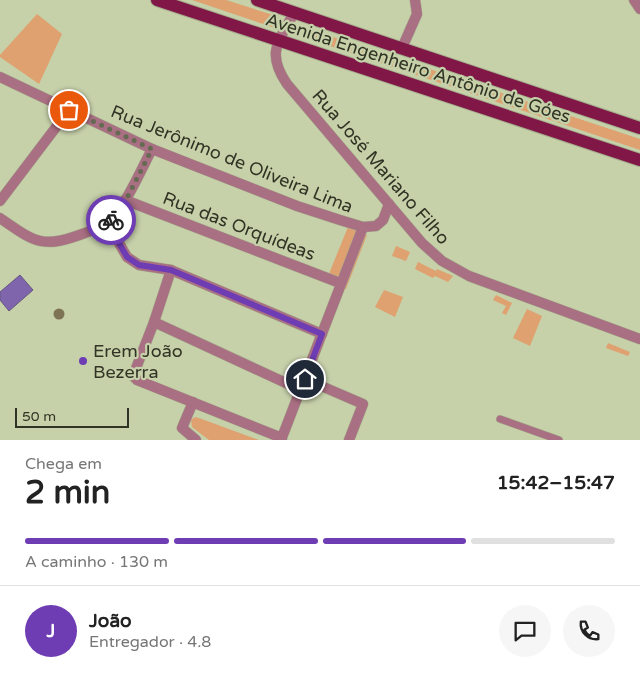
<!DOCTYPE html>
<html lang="pt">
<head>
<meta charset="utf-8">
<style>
  body { margin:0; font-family:"Varela Round",sans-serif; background:#f6f6f6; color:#222; height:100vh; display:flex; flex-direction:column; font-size:19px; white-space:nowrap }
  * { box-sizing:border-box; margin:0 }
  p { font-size:16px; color:#767676 }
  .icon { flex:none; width:28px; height:28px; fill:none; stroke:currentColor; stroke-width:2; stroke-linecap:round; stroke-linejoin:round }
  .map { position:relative; height:440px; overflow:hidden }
  .panel { display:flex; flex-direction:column; background:#fff; flex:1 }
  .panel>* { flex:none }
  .scale { position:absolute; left:15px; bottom:12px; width:114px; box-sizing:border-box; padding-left:5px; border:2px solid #313425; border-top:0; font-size:14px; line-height:18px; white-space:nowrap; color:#313425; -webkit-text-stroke:4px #c6d0a9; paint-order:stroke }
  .pin { position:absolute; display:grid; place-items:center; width:42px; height:42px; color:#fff; margin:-21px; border:2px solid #fff; border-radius:50%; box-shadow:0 1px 5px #0007 }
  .courier { position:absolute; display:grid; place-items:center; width:50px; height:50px; margin:-25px; border:4px solid #6e3cb3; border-radius:50%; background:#fff; color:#222; box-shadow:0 1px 6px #0007 }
  .summary em { font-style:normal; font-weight:700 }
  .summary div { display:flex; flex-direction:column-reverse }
  .summary { display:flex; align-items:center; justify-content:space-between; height:85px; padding:0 25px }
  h1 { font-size:32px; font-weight:700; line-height:38px }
  .bar { display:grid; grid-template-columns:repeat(4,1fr); gap:8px 5px; align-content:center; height:60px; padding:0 25px }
  .bar i { height:6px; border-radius:4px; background:#e0e0e0 }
  .bar .active { background:#6e3cb3 }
  .bar p { grid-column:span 4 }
  .line { display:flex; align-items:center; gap:12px; padding:0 25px; border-top:1px solid #e0e0e0 }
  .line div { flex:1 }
  .round { display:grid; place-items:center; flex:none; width:52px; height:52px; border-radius:26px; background:#f6f6f6 }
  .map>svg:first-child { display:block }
  .green { fill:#dfa16f }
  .water { fill:#7e65ac; stroke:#675684 }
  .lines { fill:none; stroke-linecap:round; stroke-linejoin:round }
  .service-casing { stroke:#a5ae8c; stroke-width:8 }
  .minor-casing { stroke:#a5ae8c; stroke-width:11 }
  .primary-casing { stroke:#a5ae8c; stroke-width:14 }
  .service { stroke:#a96f82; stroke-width:7 }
  .minor { stroke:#a96f82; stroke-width:10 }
  .primary { stroke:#801747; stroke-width:12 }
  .tree { fill:#7e7455 }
  .done { stroke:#656b53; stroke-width:5; stroke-dasharray:0 9 }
  .route { stroke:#6e3cb3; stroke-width:6 }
  .poi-dot { fill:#6e3cb3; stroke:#c6d0a9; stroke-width:2 }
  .labels { text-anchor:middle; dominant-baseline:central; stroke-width:4.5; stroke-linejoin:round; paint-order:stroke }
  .street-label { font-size:18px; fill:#313425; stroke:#c6d0a9 }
  .poi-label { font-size:18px; fill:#313425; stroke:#c6d0a9; text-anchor:start }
</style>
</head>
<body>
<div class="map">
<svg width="640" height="440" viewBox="0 0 640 440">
  <rect width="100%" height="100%" fill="#c6d0a9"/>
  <g class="green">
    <polygon points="192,0 226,0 276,16 278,21 275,26 272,27"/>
    <polygon points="37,14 62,34 39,84 0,57 0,55"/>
    <polygon points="318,32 640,139 640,150 315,41 313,34"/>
    <polygon points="348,227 367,235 346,289 326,281"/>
    <polygon points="396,246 410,252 406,261 392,256"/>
    <polygon points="418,262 436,271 437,269 453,276 448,282 435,276 433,278 415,269"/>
    <polygon points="384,290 403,297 395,317 375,307"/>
    <polygon points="496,295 512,303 506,315 502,313 506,306 493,300"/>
    <polygon points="527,309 542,316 530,346 513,338"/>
    <polygon points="608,343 630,352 628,356 606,348"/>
    <polygon points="195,417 199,418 259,440 209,440 192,427 191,420"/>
  </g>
  <polygon class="water" points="20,275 33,290 9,311 0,300 0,292"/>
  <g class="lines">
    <g class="service-casing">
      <polyline id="service" points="500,419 559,440"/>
    </g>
    <g class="minor-casing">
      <g id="minor">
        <polyline points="634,0 640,9"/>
        <path d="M294 13C278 42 266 53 287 84L422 243 442 261 469 276 640 339"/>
        <polyline points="402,48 417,14 415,0"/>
        <polyline points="0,77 152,149 297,206 340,220 363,227 376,226 383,220 389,204"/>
        <polyline points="125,200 340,283"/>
        <polyline points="0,201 69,110"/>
        <path d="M0 218C36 243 42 249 85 233 92 230 104 228 109 222 128 201 139 174 152 149"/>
        <polyline points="108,224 127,257 139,265 171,270 322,334"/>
        <polyline points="171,270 154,322 133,376 137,380 282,438"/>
        <polyline points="154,322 301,390"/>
        <polyline points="305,379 363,404 349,440"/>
        <polyline points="193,402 182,428 196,440"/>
        <polyline points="281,440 363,227"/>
      </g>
    </g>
    <g class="primary-casing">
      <g id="primary">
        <polyline points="157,0 640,160"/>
        <polyline points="257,0 640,128"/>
      </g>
    </g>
    <use href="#service" class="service"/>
    <use href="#minor" class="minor"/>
    <use href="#primary" class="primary"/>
  </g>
  <circle class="tree" cx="59" cy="314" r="5.5"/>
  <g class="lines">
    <polyline class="done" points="69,110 152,149 126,200 111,220"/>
    <polyline class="route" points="111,220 108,224 127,257 139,265 171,270 322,334 305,379"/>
  </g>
  <circle class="poi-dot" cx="83" cy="361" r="5"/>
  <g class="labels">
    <g class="street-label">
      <text transform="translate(418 68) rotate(18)">Avenida Engenheiro Antônio de Góes</text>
      <text transform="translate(232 159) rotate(22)">Rua Jerônimo de Oliveira Lima</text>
      <text transform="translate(381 167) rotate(49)">Rua José Mariano Filho</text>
      <text transform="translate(239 226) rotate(21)">Rua das Orquídeas</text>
    </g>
    <g class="poi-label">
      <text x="93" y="351">Erem João<tspan x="93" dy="21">Bezerra</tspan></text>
    </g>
  </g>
</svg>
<div class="scale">50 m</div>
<div class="pin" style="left:69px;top:110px;background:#ea580c"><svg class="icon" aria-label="bag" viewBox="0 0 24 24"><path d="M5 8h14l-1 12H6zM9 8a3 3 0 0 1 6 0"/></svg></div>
<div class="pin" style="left:305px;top:379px;background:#1f2937"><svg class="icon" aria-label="home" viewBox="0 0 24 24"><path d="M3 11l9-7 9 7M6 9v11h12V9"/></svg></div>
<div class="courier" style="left:111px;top:220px"><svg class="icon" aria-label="bike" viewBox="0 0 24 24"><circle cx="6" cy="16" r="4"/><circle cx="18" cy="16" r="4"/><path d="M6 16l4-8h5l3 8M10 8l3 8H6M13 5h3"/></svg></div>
</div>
<section class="panel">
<div class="summary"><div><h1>2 min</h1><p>Chega em</p></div><em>15:42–15:47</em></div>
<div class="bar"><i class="active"></i><i class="active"></i><i class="active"></i><i></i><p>A caminho · 130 m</p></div>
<div class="line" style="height:90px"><b class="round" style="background:#6e3cb3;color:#fff">J</b><div><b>João</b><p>Entregador · 4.8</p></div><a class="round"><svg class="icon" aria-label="chat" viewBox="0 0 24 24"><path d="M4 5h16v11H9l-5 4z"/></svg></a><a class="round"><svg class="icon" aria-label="phone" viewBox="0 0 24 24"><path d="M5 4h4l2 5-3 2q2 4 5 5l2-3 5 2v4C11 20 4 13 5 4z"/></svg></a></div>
</section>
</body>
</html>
